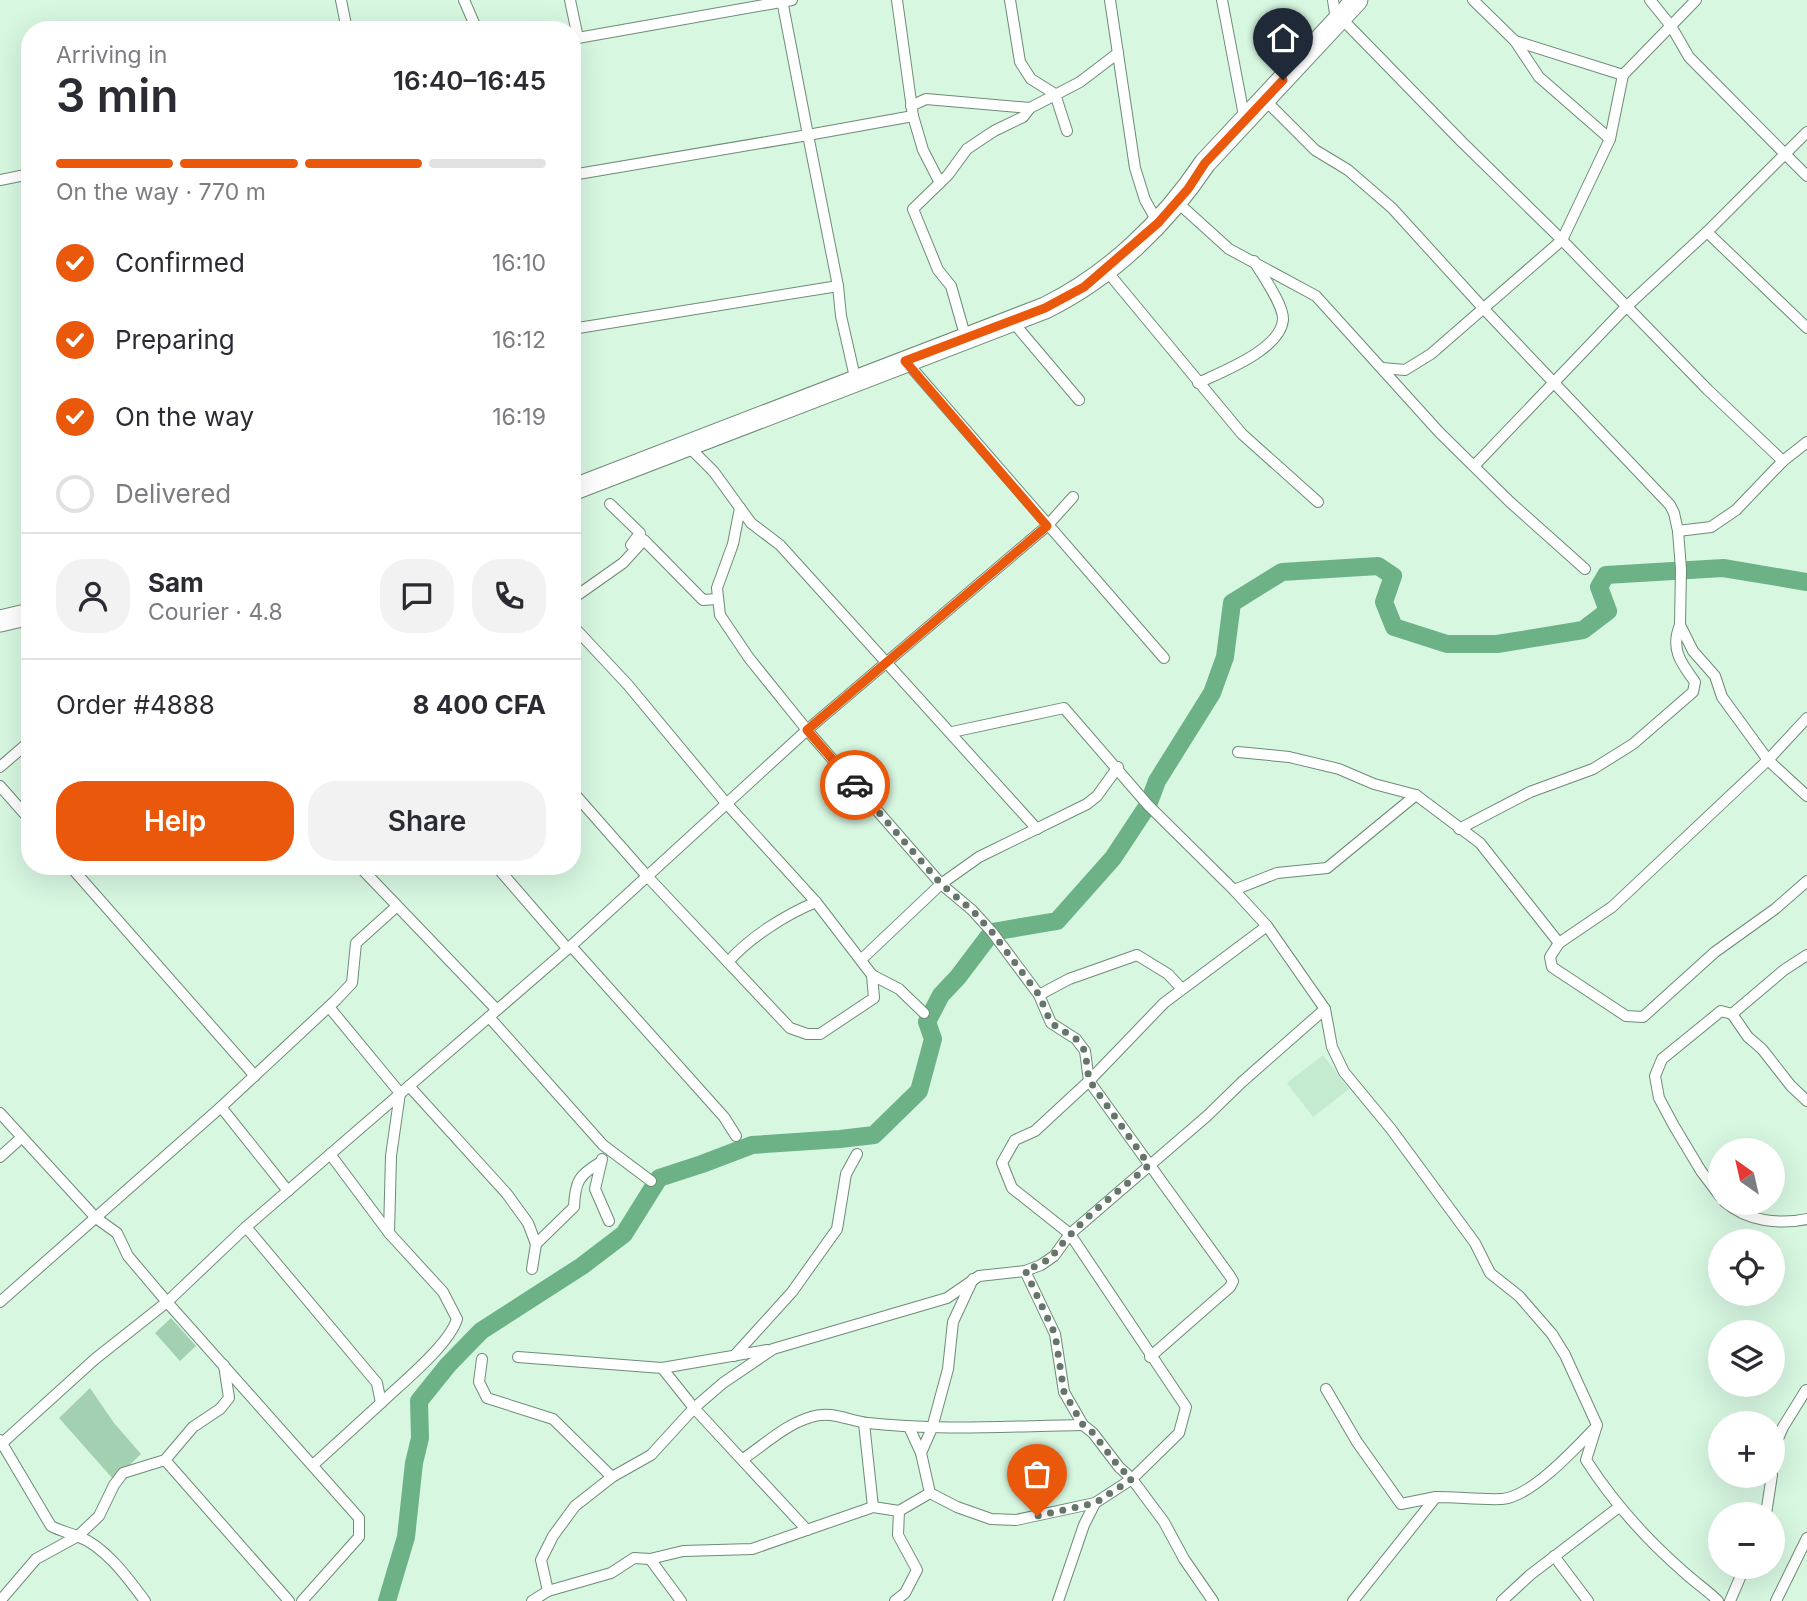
<!DOCTYPE html>
<html lang="en">
<head>
<meta charset="utf-8">
<style>
  body { margin:0; font-family:Inter,sans-serif; background:#f2f2f3; color:#2b2b33; height:100vh; display:flex; flex-direction:column; font-size:26px; white-space:nowrap }
  * { box-sizing:border-box; margin:0 }
  p { font-size:23px; color:#7c7c81 }
  .icon { flex:none; width:38px; height:38px; fill:none; stroke:currentColor; stroke-width:2; stroke-linecap:round; stroke-linejoin:round }
  .map { position:relative; flex:1; overflow:hidden }
  .panel { position:absolute; left:21px; top:21px; width:560px; height:854px; display:flex; flex-direction:column; background:#fff; border-radius:28px; box-shadow:0 7px 28px #0002 }
  .panel>* { flex:none }
  .needle { width:46px; rotate:326deg }
  .fabs { position:absolute; left:1708px; top:1138px; display:grid; gap:14px }
  .fabs a { display:grid; place-items:center; width:77px; height:77px; border-radius:50%; background:#fff; box-shadow:0 7px 28px #0002; font-size:35px }
  .pin { position:absolute; display:grid; place-items:center; width:60px; height:60px; color:#fff; margin:-72px -30px; border-radius:50% 50% 50% 0; rotate:-45deg; box-shadow:0 0 7px #0007 }
  .pin .icon { rotate:45deg }
  .courier { position:absolute; display:grid; place-items:center; width:70px; height:70px; margin:-35px; border:5px solid #ea580c; border-radius:50%; background:#fff; color:#222; box-shadow:0 2px 9px #0007 }
  .summary em { font-style:normal; font-weight:600 }
  .summary div { display:flex; flex-direction:column-reverse }
  .summary { display:flex; align-items:center; justify-content:space-between; height:119px; padding:0 35px }
  h1 { font-size:46px; font-weight:600; line-height:52px }
  .bar { display:grid; grid-template-columns:repeat(4,1fr); gap:10px 7px; align-content:center; height:84px; padding:0 35px }
  .bar i { height:9px; border-radius:5px; background:#e1e1e2 }
  .bar .active { background:#ea580c }
  .bar p { grid-column:span 4 }
  .line { display:flex; align-items:center; gap:18px; padding:0 35px; border-top:2px solid #e1e1e2 }
  .line div { flex:1 }
  .round { display:grid; place-items:center; flex:none; width:74px; height:74px; border-radius:28px; background:#f2f2f3 }
  ol { padding:0 35px; list-style:none }
  li { display:flex; align-items:center; gap:21px; height:77px }
  li p { margin-inline-start:auto }
  li .icon { padding:7px; border-radius:50%; background:#ea580c; color:#fff; stroke-width:4 }
  li:last-child { color:#7c7c81 }
  li i { width:38px; height:38px; border:4px solid #e1e1e2; border-radius:50% }
  .primary-button { display:flex; gap:14px; margin-top:auto; padding:14px 35px }
  .primary-button a { flex:1; height:80px; border-radius:28px; background:#ea580c; color:#fff; font-size:28px; font-weight:600; line-height:80px; text-align:center }
  .primary-button a+a { background:#f2f2f3; color:#2b2b33 }
  .map>svg:first-child { display:block }
  .built { fill:#c4ead0 }
  .green { fill:#a4d0b2 }
  .lines { fill:none; stroke-linecap:round; stroke-linejoin:round }
  .river { stroke:#6cb286; stroke-width:18 }
  .street-casing { stroke:#6e8b77; stroke-width:12 }
  .highway-casing { stroke:#6e8b77; stroke-width:23 }
  .street { stroke:#fff; stroke-width:10 }
  .highway { stroke:#fff; stroke-width:21 }
  .done { stroke:#637669; stroke-width:7; stroke-dasharray:0 12.6 }
  .route { stroke:#ea580c; stroke-width:9 }
</style>
</head>
<body>
<div class="map">
<svg width="1807" height="1601" viewBox="0 0 1807 1601">
  <rect width="100%" height="100%" fill="#d7f7e1"/>
  <polygon class="built" points="1323,1055 1349,1089 1313,1117 1287,1083"/>
  <g class="green">
    <polygon points="171,1318 196,1346 180,1361 155,1333"/>
    <polygon points="90,1388 114,1423 141,1454 114,1480 59,1418"/>
  </g>
  <g class="lines">
    <polyline class="river" points="387,1601 406,1537 414,1463 420,1438 419,1401 448,1365 481,1331 582,1266 624,1234 659,1178 702,1164 752,1145 840,1139 874,1135 919,1091 933,1039 927,1022 941,995 958,977 992,932 1057,921 1113,858 1148,805 1157,781 1212,693 1225,657 1232,603 1282,572 1378,566 1393,576 1384,602 1394,627 1447,644 1497,644 1583,630 1608,611 1599,587 1606,575 1723,568 1807,582"/>
    <g class="street-casing">
      <g id="street">
        <polyline points="341,0 347,30"/>
        <polyline points="464,0 477,30"/>
        <polyline points="570,0 578,38"/>
        <polyline points="897,0 913,116 923,150 940,183"/>
        <polyline points="1010,0 1020,62 1031,79 1055,94 1067,131"/>
        <polyline points="1110,0 1135,168 1145,200 1158,223"/>
        <polyline points="1222,0 1245,121"/>
        <polyline points="1333,0 1336,21"/>
        <polyline points="1473,0 1515,41 1623,75"/>
        <polyline points="1341,18 1462,142 1562,240 1708,390 1783,461 1807,442"/>
        <polyline points="572,39 792,0"/>
        <polyline points="1515,41 1539,77 1610,139"/>
        <polyline points="1265,100 1315,150 1348,170 1392,208 1483,308 1670,505 1674,513 1678,531 1681,569 1680,625 1693,651 1715,676 1722,697 1768,760 1807,796"/>
        <polyline points="911,106 926,99 1030,108"/>
        <polyline points="1807,132 1785,154 1807,176"/>
        <polyline points="572,175 808,135 782,0"/>
        <polyline points="0,180 30,174"/>
        <polyline points="1177,202 1229,249 1316,296 1439,432 1510,502 1585,569"/>
        <polyline points="1707,232 1807,328"/>
        <polyline points="1105,269 1242,434 1318,502"/>
        <polyline points="1012,321 1079,400"/>
        <polyline points="963,328 951,286 938,270 913,209 948,175 967,149 994,131 1023,117 1030,108 1080,82 1118,53"/>
        <polyline points="572,329 838,286"/>
        <polyline points="904,359 1164,658"/>
        <polyline points="1382,368 1405,370 1431,354 1562,240 1610,139 1623,75 1696,0"/>
        <polyline points="854,373 841,316 838,286 808,135 913,116"/>
        <path d="M1198 383C1221 372 1280 350 1283 320 1284 305 1262 275 1254 261"/>
        <polyline points="687,445 714,472 751,523 780,545 1037,829"/>
        <polyline points="1474,466 1626,307 1707,232 1785,154 1689,57 1671,26 1650,0"/>
        <polyline points="610,504 640,533 631,545"/>
        <polyline points="740,508 733,544 717,588 720,615 749,658 807,730 941,884 972,910 992,932 1039,995 1051,1023 1076,1039 1085,1051 1089,1081 1230,1276 1233,1281 1230,1287 1150,1357"/>
        <polyline points="1678,531 1711,527 1736,510 1783,461"/>
        <polyline points="572,599 623,563 644,540 703,600 717,599"/>
        <polyline points="572,625 628,685 726,803 816,902 872,975 874,998 820,1034 807,1034 790,1028 646,875 572,791"/>
        <path d="M952 732 1064 708 1148 805 1234 890 1267 926 1325 1009 1332 1047 1344 1072 1391 1129 1475 1243 1490 1273 1519 1296 1552 1334 1565 1355 1597 1425 1586 1460C1613 1502 1647 1540 1685 1573 1696 1583 1708 1591 1718 1601"/>
        <polyline points="1238,752 1289,757 1339,769 1374,784 1416,795 1480,843 1559,943 1612,907 1768,760 1807,718"/>
        <polyline points="0,767 30,741"/>
        <polyline points="0,786 30,820"/>
        <path d="M1459 829 1530 792 1593 769 1633 744 1693 692 1695 682C1681 663 1670 649 1680 625"/>
        <polyline points="70,866 255,1076"/>
        <polyline points="359,866 497,1010"/>
        <polyline points="496,866 567,948"/>
        <polyline points="1234,890 1277,873 1327,868 1416,795"/>
        <polyline points="1559,943 1550,957 1552,967 1626,1016 1643,1017 1715,952 1775,909 1807,881"/>
        <polyline points="571,946 724,1117 736,1136"/>
        <polyline points="865,956 941,884 979,857 1087,804 1097,796 1118,767"/>
        <path d="M728 962C750 937 785 915 816 902"/>
        <polyline points="872,975 899,989 924,1013"/>
        <polyline points="1039,995 1069,979 1137,955 1168,974 1181,988"/>
        <path d="M329 1007 400 1093 391 1156 389 1233 443 1292 457 1319C449 1345 402 1383 381 1403"/>
        <polyline points="1732,1014 1784,970 1807,955"/>
        <polyline points="489,1017 603,1145 651,1181"/>
        <polyline points="409,1086 507,1194 528,1223 536,1244"/>
        <polyline points="221,1107 288,1191"/>
        <polyline points="0,1113 96,1218 117,1233 128,1256 167,1302 359,1518 359,1537 302,1601"/>
        <polyline points="330,1154 389,1233"/>
        <polyline points="0,1157 21,1138"/>
        <polyline points="602,1159 595,1189 609,1221"/>
        <polyline points="1720,1196 1701,1171 1674,1126 1659,1098 1655,1076 1662,1059 1721,1011 1732,1014 1748,1037 1762,1049 1791,1086 1807,1101"/>
        <path d="M1725 1202C1747 1221 1779 1225 1807 1219"/>
        <polyline points="246,1227 377,1383 381,1403 313,1465"/>
        <path d="M532 1269 536 1244 574 1207C575 1181 579 1175 601 1162"/>
        <polyline points="1025,1271 1055,1334 1064,1392 1083,1425 1093,1433 1119,1467 1132,1479 1164,1522 1184,1559 1213,1601"/>
        <polyline points="0,1302 221,1107 336,1000 352,983 356,943 396,907"/>
        <polyline points="734,1356 792,1292 837,1229 846,1174 857,1154"/>
        <polyline points="518,1357 662,1368 694,1408 807,1530"/>
        <polyline points="482,1359 479,1382 487,1398 553,1419 612,1477"/>
        <polyline points="662,1368 767,1350"/>
        <polyline points="1326,1389 1357,1442 1401,1504 1436,1497"/>
        <polyline points="864,1423 873,1507"/>
        <polyline points="909,1427 921,1453 930,1493"/>
        <path d="M0 1440 51 1526C60 1531 67 1532 77 1536 105 1546 128 1578 145 1601"/>
        <polyline points="0,1445 95,1359 167,1302 246,1227 571,946 807,730 1047,526 1073,497"/>
        <polyline points="1773,1450 1783,1427 1806,1390"/>
        <polyline points="921,1453 932,1428 948,1369 953,1322 973,1279"/>
        <path d="M743 1459C764 1445 786 1424 811 1417 831 1410 849 1421 868 1423 939 1431 1011 1426 1083 1425"/>
        <polyline points="165,1460 289,1601"/>
        <polyline points="1766,1514 1772,1475"/>
        <polyline points="1554,1556 1588,1601"/>
        <polyline points="650,1559 681,1601"/>
        <polyline points="548,1591 611,1573 634,1558 650,1559 683,1551 752,1549 873,1507 899,1511 930,1493 957,1507 991,1519 1016,1520 1095,1503 1132,1479 1179,1433 1186,1407 1070,1234 1012,1188 1002,1163 1015,1140 1035,1131 1089,1081 1164,1003 1267,926"/>
        <polyline points="0,1601 36,1559 78,1536 99,1516 114,1485 123,1473 165,1460 193,1427 220,1409 229,1398 224,1365"/>
        <polyline points="532,1601 548,1591 541,1560 553,1536 575,1506 612,1477 651,1455 694,1408 723,1383 773,1349 947,1298 979,1276 1025,1271 1041,1265 1054,1256 1070,1234 1207,1116 1242,1082 1325,1009"/>
        <polyline points="895,1601 905,1593 917,1570 898,1535 899,1511"/>
        <polyline points="1058,1601 1084,1525 1095,1503"/>
        <path d="M1353 1601 1436 1497C1457 1497 1481 1500 1502 1499 1531 1497 1576 1448 1596 1427"/>
        <polyline points="1502,1601 1530,1575 1619,1507"/>
        <polyline points="1730,1601 1745,1566"/>
        <polyline points="1776,1601 1807,1538"/>
      </g>
    </g>
    <g class="highway-casing">
      <g id="highway">
        <path d="M572 490 1045 308C1110 276 1165 223 1205 163L1357 0"/>
        <polyline points="0,621 30,614"/>
      </g>
    </g>
    <use href="#street" class="street"/>
    <use href="#highway" class="highway"/>
  </g>
  <g class="lines">
    <path class="done" d="M855 785 941 884 972 910 992 932 1039 995 1051 1023 1076 1039 1085 1051 1089 1080 1149 1165C1123 1188 1094 1209 1071 1234 1051 1254 1056 1260 1025 1270L1055 1334 1064 1392 1083 1425 1093 1433 1119 1467 1132 1479 1095 1503 1037 1516"/>
    <polyline class="route" points="855,785 807,730 1047,526 905,361 1045,308 1084,287 1158,223 1188,189 1205,163 1283,80"/>
  </g>
</svg>
<div class="fabs">
<a><svg class="needle" viewBox="-14 -14 28 28"><path d="M0-13l5 13h-10z" fill="#e53935"/><path d="M0 13l5-13h-10z" fill="#7c7c81"/></svg></a>
<a><svg class="icon" aria-label="locate" viewBox="0 0 24 24"><circle cx="12" cy="12" r="6"/><path d="M12 2v4M12 18v4M2 12h4M18 12h4"/></svg></a>
<a><svg class="icon" aria-label="layers" viewBox="0 0 24 24"><path d="M12 4l9 5-9 5-9-5zM3 14l9 5 9-5"/></svg></a>
<a>+</a>
<a>−</a>
</div>
<div class="pin" style="left:1037px;top:1516px;background:#ea580c"><svg class="icon" aria-label="bag" viewBox="0 0 24 24"><path d="M5 8h14l-1 12H6zM9 8a3 3 0 0 1 6 0"/></svg></div>
<div class="pin" style="left:1283px;top:80px;background:#1f2937"><svg class="icon" aria-label="home" viewBox="0 0 24 24"><path d="M3 11l9-7 9 7M6 9v11h12V9"/></svg></div>
<div class="courier" style="left:855px;top:785px"><svg class="icon" aria-label="car" viewBox="0 0 24 24"><path d="M5 17H2v-5l4-1 3-4h7l3 4 3 1v5h-3M9 17h6M6 11h13"/><circle cx="7" cy="17" r="2"/><circle cx="17" cy="17" r="2"/></svg></div>
<section class="panel">
<div class="summary"><div><h1>3 min</h1><p>Arriving in</p></div><em>16:40–16:45</em></div>
<div class="bar"><i class="active"></i><i class="active"></i><i class="active"></i><i></i><p>On the way · 770 m</p></div>
<ol>
<li><svg class="icon" aria-label="check" viewBox="0 0 24 24"><path d="M5 12l5 5 9-10"/></svg>Confirmed<p>16:10</p></li>
<li><svg class="icon" aria-label="check" viewBox="0 0 24 24"><path d="M5 12l5 5 9-10"/></svg>Preparing<p>16:12</p></li>
<li><svg class="icon" aria-label="check" viewBox="0 0 24 24"><path d="M5 12l5 5 9-10"/></svg>On the way<p>16:19</p></li>
<li><i></i>Delivered</li>
</ol>
<div class="line" style="height:126px"><a class="round"><svg class="icon" aria-label="person" viewBox="0 0 24 24"><circle cx="12" cy="8" r="4"/><path d="M4 21q1-7 8-7t8 7"/></svg></a><div><b>Sam</b><p>Courier · 4.8</p></div><a class="round"><svg class="icon" aria-label="chat" viewBox="0 0 24 24"><path d="M4 5h16v11H9l-5 4z"/></svg></a><a class="round"><svg class="icon" aria-label="phone" viewBox="0 0 24 24"><path d="M5 4h4l2 5-3 2q2 4 5 5l2-3 5 2v4C11 20 4 13 5 4z"/></svg></a></div>
<div class="line" style="height:91px"><div>Order #4888</div><b>8 400 CFA</b></div>
<div class="primary-button"><a>Help</a><a>Share</a></div>
</section>
</div>
</body>
</html>
